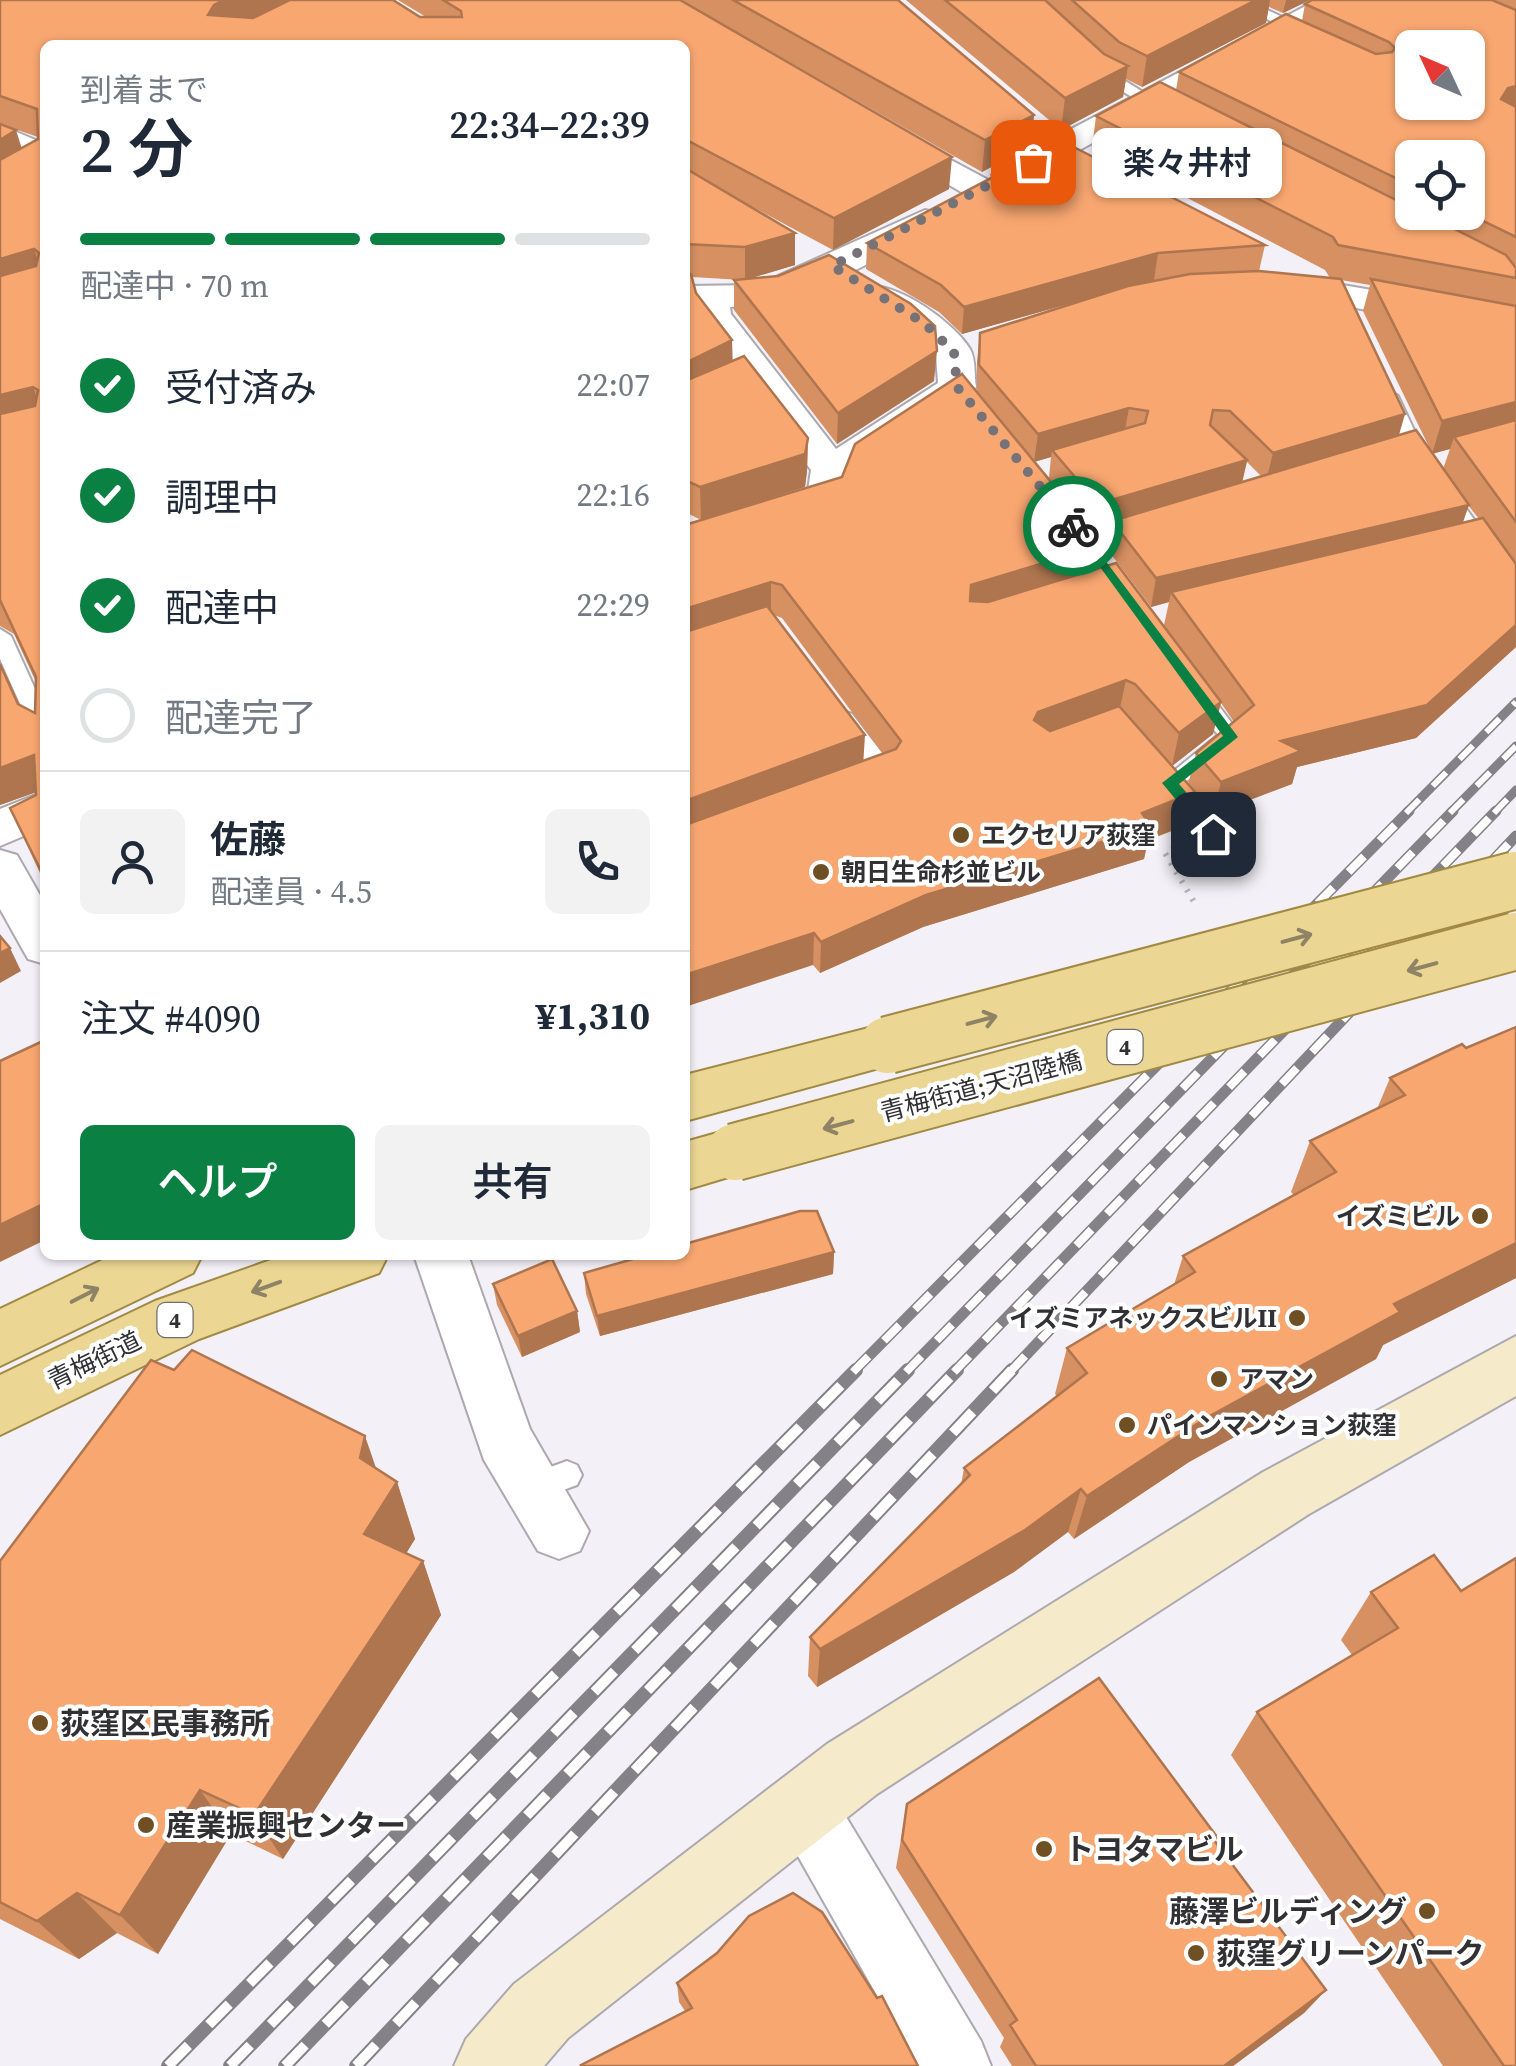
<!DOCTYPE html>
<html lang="ja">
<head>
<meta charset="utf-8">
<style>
  body { margin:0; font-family:"Source Serif 4","Noto Sans JP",serif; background:#f2f2f3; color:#1f2937; height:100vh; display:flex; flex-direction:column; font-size:38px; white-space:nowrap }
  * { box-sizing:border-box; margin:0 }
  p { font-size:32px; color:#747a83 }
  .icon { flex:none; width:55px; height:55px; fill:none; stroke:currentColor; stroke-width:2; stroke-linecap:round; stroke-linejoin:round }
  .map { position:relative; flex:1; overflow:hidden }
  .details { position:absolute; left:40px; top:40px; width:650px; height:1220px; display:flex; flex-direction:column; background:#fff; border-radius:15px; box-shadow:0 2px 8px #0004 }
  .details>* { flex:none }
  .needle { width:65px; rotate:314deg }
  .buttons { position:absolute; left:1395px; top:30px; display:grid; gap:20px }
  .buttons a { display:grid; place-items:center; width:90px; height:90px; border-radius:15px; background:#fff; box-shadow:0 2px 8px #0004; font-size:50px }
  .pin { position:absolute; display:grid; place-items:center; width:85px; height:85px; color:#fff; margin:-42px; border-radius:20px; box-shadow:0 5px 15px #0006 }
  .courier { position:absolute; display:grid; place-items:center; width:100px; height:100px; margin:-50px; border:8px solid #0b8043; border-radius:50%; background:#fff; color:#222; box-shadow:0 2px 12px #0007 }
  .bubble { position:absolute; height:70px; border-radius:15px; background:#fff; box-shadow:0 2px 8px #0004; font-size:32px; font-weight:600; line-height:70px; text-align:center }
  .overview em { font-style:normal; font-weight:600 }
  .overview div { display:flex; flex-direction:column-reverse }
  .overview { display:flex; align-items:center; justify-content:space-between; height:170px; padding:0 40px }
  h1 { font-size:65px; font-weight:600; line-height:75px }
  .bar { display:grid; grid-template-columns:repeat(4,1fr); gap:15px 10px; align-content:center; height:120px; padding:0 40px }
  .bar i { height:12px; border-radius:8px; background:#e0e1e3 }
  .bar .current { background:#0b8043 }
  .bar p { grid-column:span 4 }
  .line { display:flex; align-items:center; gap:25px; padding:0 40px; border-top:2px solid #e0e1e3 }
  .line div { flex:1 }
  .round { display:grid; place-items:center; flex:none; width:105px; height:105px; border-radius:15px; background:#f2f2f3 }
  ol { padding:0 40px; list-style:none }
  li { display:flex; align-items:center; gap:30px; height:110px }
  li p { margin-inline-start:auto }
  li .icon { padding:10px; border-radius:50%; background:#0b8043; color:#fff; stroke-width:4 }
  li:last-child { color:#747a83 }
  li i { width:55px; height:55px; border:5px solid #e0e1e3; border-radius:50% }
  .button { display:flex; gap:20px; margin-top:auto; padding:20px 40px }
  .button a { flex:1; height:115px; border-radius:15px; background:#0b8043; color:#fff; font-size:40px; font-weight:600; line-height:115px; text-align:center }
  .button a+a { background:#f2f2f3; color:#1f2937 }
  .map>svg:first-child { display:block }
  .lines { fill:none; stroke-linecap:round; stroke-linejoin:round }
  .lane-casing { stroke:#aca8af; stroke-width:4 }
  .street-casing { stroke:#aca8af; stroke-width:4 }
  .secondary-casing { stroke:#aca8af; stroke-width:4 }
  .primary-casing { stroke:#a18a43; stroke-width:4 }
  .path { stroke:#b6b4ba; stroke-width:6; stroke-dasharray:2.5 8; stroke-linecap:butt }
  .lane { fill:#fff; fill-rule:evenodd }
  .street { fill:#fff; fill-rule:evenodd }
  .secondary { fill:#f5eac9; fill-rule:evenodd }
  .primary { fill:#ebd694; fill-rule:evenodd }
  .rail-far2-casing { stroke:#848287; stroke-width:9 }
  .rail-far1-casing { stroke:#848287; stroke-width:11 }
  .rail-casing { stroke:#848287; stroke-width:14 }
  .rail-far2 { stroke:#fff; stroke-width:6; stroke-dasharray:19; stroke-linecap:butt }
  .rail-far1 { stroke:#fff; stroke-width:8; stroke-dasharray:22; stroke-linecap:butt }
  .rail { stroke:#fff; stroke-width:10; stroke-dasharray:29; stroke-linecap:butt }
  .primary-bridge-casing { stroke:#a18a43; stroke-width:60; stroke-linecap:butt }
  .primary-bridge { stroke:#ebd694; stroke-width:56 }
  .wall { fill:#d69061; fill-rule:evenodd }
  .shaded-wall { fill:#ae754f }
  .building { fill:#f9a771; stroke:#ae754f; stroke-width:2.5; fill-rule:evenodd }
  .oneway { stroke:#8e8364 }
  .route { fill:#0b8043 }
  .done { stroke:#757378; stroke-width:10; stroke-dasharray:0 18 }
  .poi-dot { fill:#6f5025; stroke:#fff; stroke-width:4 }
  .labels { text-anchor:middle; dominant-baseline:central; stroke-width:8; stroke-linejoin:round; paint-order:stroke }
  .shield { fill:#fff; stroke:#6f6e70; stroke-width:2.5 }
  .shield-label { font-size:22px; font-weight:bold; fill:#313033 }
  .poi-label { font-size:25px; font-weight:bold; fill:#313033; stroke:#fff; text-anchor:start }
  .street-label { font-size:25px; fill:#313033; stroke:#fff }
  .near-poi-label { font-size:30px; font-weight:bold; fill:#313033; stroke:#fff; text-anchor:start }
</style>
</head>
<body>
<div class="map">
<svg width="1516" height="2066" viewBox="0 0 1516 2066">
  <rect width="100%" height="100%" fill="#f3f0f7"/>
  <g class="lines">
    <g class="lane-casing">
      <g id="lane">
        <polygon points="1226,0 1246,0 1299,25 1286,28"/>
        <polygon points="1091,66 1101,66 1172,110 1158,113 1091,72"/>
        <polygon points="1389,390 1398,396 1422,447 1516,578 1516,600 1509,598 1403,447 1380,396"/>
        <polygon points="0,629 11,636 45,711 45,743 34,735 0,659"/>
        <polygon points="1196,684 1204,686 1242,737 1183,784 1225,834 1213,842 1205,840 1159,783 1218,735 1185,691"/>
        <polygon points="844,711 852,714 892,766 895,772 892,778 871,785 863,783 860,777 870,769 833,719"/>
        <polygon points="567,1461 577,1465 582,1475 577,1485 533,1501 523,1497 518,1487 523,1477"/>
      </g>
    </g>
    <g class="street-casing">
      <g id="street">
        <polygon points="1317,0 1354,0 1021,182 997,182 992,175 997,168"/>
        <polygon points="0,125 45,144 45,166 0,147"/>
        <polygon points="891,128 994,183 999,190 994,197 970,197 880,145 875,138 880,131"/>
        <path d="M925 210 937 213 942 220 937 227C873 261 804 304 730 307L731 314 836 449 938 383 936 355 861 295 866 287C895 280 955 323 970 349 976 359 974 375 976 387L970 395 850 474 840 506 685 556V529L808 490 811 470 700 323 695 305 685 302V286L758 285Z"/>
        <polygon points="1285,275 1516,315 1516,337 1273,293 1267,286 1273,279"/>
        <polygon points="45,791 45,827 0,846 0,809"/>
        <polygon points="0,850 17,855 45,904 45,964 28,959 0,909"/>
        <polygon points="414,1255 468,1255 530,1429 589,1531 580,1551 559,1559 538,1551 484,1460"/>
        <polygon points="802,1772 825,1782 981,2041 991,2066 917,2066 769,1805 779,1782"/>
      </g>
    </g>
    <g class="secondary-casing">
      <polygon id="secondary" points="1516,1336 1516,1396 1309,1514 877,1794 568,2038 544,2066 454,2066 466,2039 514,1984 827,1744 1263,1472"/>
    </g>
    <g class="primary-casing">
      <g id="primary">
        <polygon points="888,1023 908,1030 916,1045 908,1060 685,1121 685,1075"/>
        <polygon points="735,1128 755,1135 764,1152 755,1169 685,1190 685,1142"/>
        <polygon points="113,1255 202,1255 193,1273 0,1366 0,1309"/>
        <polygon points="285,1255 388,1255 379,1273 199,1339 0,1435 0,1375 155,1301"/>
      </g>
    </g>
    <polyline class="path" points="1174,849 1165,853 1197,907"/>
    <use href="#lane" class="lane"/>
    <use href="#street" class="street"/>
    <use href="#secondary" class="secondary"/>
    <use href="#primary" class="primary"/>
    <g class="rail-far2-casing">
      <g id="rail-far2">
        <polyline points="1406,813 1516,702"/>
        <polyline points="1450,813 1516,746"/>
        <polyline points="1494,813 1516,790"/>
      </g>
    </g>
    <g class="rail-far1-casing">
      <g id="rail-far1">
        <polyline points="853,1372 1409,811"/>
        <polyline points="906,1372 1453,811"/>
        <polyline points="954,1372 1496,811"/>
        <polyline points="1010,1372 1516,836"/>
      </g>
    </g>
    <g class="rail-casing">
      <g id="rail">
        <polyline points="168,2066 856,1370"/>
        <polyline points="230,2066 908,1370"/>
        <polyline points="285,2066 957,1370"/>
        <polyline points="356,2066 1012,1370"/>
      </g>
    </g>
    <use href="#rail-far2" class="rail-far2"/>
    <use href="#rail-far1" class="rail-far1"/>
    <use href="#rail" class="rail"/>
    <g class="primary-bridge-casing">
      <g id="primary-bridge">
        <polyline points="888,1045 1516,880"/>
        <polyline points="735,1152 1516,941"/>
      </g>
    </g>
    <use href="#primary-bridge" class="primary-bridge"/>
  </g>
  <g class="wall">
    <path d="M0 0 420 17H426L398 0H898L1034 115 1030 146 982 172 692 7 949 189 833 250 723 191 795 265 747 279 934 381 837 444 734 310V280H742L692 277 696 293 732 340V361L808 438 807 471 805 487 701 520 685 512V45H45V884L10 808 36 795V792L0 805V664L18 704 35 713 36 682 14 634 0 626ZM3 125 38 137V139L22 148Z"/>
    <polygon points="906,0 1310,0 1283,13 1269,7 1266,23 1142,87 1126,79 1123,97 1061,130"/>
    <path d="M1312 0H1516V647L1416 738 1297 767 1292 784 1213 814 1195 793 1187 825 1148 840 1144 859 923 927 820 973 813 965 685 525 842 477 977 392V361L980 333 1106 293 962 334 939 312 866 269 867 243 1265 245 1259 271 1330 278 1325 270 1092 148 1096 116 1176 90 1179 72 1302 21 1305 4ZM1412 158 1468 212H1412ZM1341 280 1370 285 1363 311 1431 451 1399 435ZM1450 449 1443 469 1432 453ZM1051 457 1049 478 1093 532 1111 526 1107 549 1151 607 1169 602 1164 625 1099 568 1034 462ZM1247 462 1261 476 1242 482ZM1468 505 1479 519 1462 523ZM774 615 782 618 883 754 863 761ZM1221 703 1234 722 1196 753 1188 785 1172 766 1213 734Z"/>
    <polygon points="1516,1027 1516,1278 1383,1345 1376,1359 1189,1462 1074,1539 1068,1532 1014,1572 817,1687 808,1676 810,1637 961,1485 964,1468 1057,1396 1055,1394 1067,1348 1174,1285 1183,1256 1294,1195 1291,1192 1310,1141 1377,1109 1390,1078"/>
    <polygon points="834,1252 833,1274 600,1336 586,1294 584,1273"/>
    <polygon points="493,1284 577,1311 580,1332 522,1357 497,1305"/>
    <polygon points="174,1370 377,1469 397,1482 415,1539 406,1553 423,1561 441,1615 283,1859 231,1834 158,1954 117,1933 79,1959 0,1919 0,1561"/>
    <polygon points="1461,1591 1516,2066 1443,2066 1231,1755 1257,1712 1352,1655 1341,1640 1371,1592"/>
    <polygon points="907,1804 1215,1841 1326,1990 1304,2013 1233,2066 1012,2066 1000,2047 1004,2038 896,1868"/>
    <polygon points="677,1983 918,2066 685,2011 679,2002"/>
  </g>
  <g class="shaded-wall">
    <polygon points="224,0 295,0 220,36 208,15 214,5"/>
    <polygon points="1256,0 1270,0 1266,23 1142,87 1147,56"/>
    <polygon points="1286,0 1310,0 1283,13"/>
    <polygon points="1128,66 1123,97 1061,130 1065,98"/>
    <polygon points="1516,86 1516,115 1501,99 1508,88"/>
    <polygon points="1034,115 1030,146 982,172 985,140"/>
    <polygon points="16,130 26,162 0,178 0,140"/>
    <polygon points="952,157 949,189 833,250 834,218"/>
    <polygon points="795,233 795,265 745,280 745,247"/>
    <polygon points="34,249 44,281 0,294 0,259"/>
    <polygon points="1158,253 1154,280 962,334 964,307"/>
    <polygon points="732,340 733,372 685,396 685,363"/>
    <polygon points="937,351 934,381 837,444 838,413"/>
    <polygon points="33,387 44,419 0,431 0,395"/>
    <polygon points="1516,402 1516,432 1454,437 1450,449 1432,454 1442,421"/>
    <polygon points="1129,408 1124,435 1052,450 1051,457 1034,462 1038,434"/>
    <polygon points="1405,414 1397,442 1266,481 1273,453"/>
    <polygon points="808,438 807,471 805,487 701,520 700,487"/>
    <polygon points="1247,460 1241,488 1112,521 1111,526 1093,532 1098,504"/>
    <polygon points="1469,505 1459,534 1171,592 1169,602 1151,607 1156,578"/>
    <polygon points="1103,545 1098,578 968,617 971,585"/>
    <polygon points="771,582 771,614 685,642 685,609"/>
    <polygon points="1516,625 1516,647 1416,738 1297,767 1292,784 1213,814 1221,782 1281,741"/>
    <polygon points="1126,680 1119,712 1029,753 1034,720 1038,712"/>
    <polygon points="1221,702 1213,734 1172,766 1179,733"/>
    <polygon points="865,735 863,767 685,834 685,801"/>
    <polygon points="34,755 45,789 0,805 0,768"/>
    <polygon points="1195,792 1187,825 1148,840 1144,859 923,927 820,973 821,942 926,895"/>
    <polygon points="814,933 813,965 685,1007 685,975"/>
    <polygon points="10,948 21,971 0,983 0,953"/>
    <polygon points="45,1203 45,1240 0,1262 0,1225"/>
    <polygon points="1516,1243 1516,1278 1383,1345 1376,1359 1189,1462 1074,1539 1087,1496 1206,1418 1394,1304"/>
    <polygon points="834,1252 833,1274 600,1336 597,1316"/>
    <polygon points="577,1311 580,1332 522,1357 518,1336"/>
    <polygon points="365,1436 385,1494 397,1482 415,1539 385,1588 364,1534 360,1458"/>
    <polygon points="1081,1489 1068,1532 1014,1572 817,1687 820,1649"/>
    <polygon points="423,1561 441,1615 283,1859 254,1815"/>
    <polygon points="200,1790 231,1834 158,1954 120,1915"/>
    <polygon points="77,1893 117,1933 79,1959 37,1921"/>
    <polygon points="1326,1990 1304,2013 1233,2066 1224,2066"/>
  </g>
  <g class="building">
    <polygon points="0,0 224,0 214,5 208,15 253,18 290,0 393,0 420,17 462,17 461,11 443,0 680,0 952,157 834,218 685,139 685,45 45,45 45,879 10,808 36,795 34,755 0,768 0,664 18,704 35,713 36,677 0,600 0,414 35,406 38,390 33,387 0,395 0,276 36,266 39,253 34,249 0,259 0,160 38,139 37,109 0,96"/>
    <polygon points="733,0 898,0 1034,115 985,140"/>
    <polygon points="945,0 1045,0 1104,54 1128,66 1065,98"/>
    <polygon points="1072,0 1256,0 1147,56 1119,42"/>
    <path d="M1312 0H1492L1516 10V86L1508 88 1501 99 1516 107V237L1465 212H1468V158H1412V186L1179 72 1286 14 1376 54 1392 52 1395 48 1389 42 1305 4ZM1412 48H1468V102H1412Z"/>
    <polygon points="1160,82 1412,208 1412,212 1421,212 1506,255 1516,268 1516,278 1338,245 1333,237 1096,116"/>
    <polygon points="0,124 16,130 0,140"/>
    <polygon points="1062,141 1265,245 1158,253 964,307 941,285 867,243"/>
    <polygon points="685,168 795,233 745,247 685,244"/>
    <polygon points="829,255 911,304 935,326 937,351 838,413 734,280 778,276"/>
    <polygon points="685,271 691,274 696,293 732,340 685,363"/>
    <polygon points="1259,271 1341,279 1405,414 1273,453 1230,411 1213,410 1210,425 1247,460 1098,504 1052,450 1145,423 1148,411 1129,408 1038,434 979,365 980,333 1128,286 1190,274"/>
    <polygon points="1371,279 1516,306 1516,402 1442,421"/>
    <polygon points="744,356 808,438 805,454 700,487 685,480 685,381"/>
    <polygon points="962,374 1103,545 971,585 970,601 988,602 1116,563 1221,702 1179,733 1135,684 1126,680 1038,712 1034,720 1050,731 1119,706 1195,792 1142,813 1151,827 926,895 821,942 814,933 685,975 685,825 896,749 901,741 782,585 771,582 685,609 685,525 842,477 855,444"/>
    <polygon points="1516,420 1516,522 1454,437"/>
    <polygon points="1416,430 1469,505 1156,578 1112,521"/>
    <polygon points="1483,518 1516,564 1516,625 1427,705 1281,741 1301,751 1221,782 1196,753 1254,705 1171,592"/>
    <polygon points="767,606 865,735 685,801 685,632"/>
    <polygon points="0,936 10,948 0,953"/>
    <polygon points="1516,1027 1516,1243 1394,1304 1400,1312 1206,1418 1087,1496 1081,1489 1025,1530 820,1649 810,1637 970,1475 964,1468 1087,1373 1067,1348 1195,1272 1183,1256 1336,1172 1310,1141 1405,1095 1390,1078 1462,1044 1466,1048"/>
    <polygon points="45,1040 45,1203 0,1225 0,1061"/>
    <polygon points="800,1211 817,1211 834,1252 597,1316 584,1273 647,1255 685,1255 685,1244"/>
    <polygon points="552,1259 577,1311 518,1336 493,1284"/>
    <polygon points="192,1350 365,1436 360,1458 397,1482 364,1534 423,1561 254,1815 200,1790 120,1915 77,1893 37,1921 0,1902 0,1561 151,1360 174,1370"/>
    <polygon points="1434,1555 1461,1591 1516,1558 1516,2066 1504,2066 1257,1712 1398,1628 1371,1592"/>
    <polygon points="1099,1678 1217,1837 1214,1840 1326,1990 1224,2066 1036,2066 1010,2025 1017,2020 902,1840 907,1804"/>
    <polygon points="793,1893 822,1912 877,1998 882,1996 918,2066 582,2066 581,2065 692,2008 677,1983 717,1953 749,1916"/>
  </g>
  <defs><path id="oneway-shaft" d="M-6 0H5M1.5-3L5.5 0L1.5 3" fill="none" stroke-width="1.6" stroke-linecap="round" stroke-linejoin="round" transform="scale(2.5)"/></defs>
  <g class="oneway">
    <use href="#oneway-shaft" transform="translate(1297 938) rotate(-15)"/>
    <use href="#oneway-shaft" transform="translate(1422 967) rotate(165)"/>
    <use href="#oneway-shaft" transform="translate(982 1020) rotate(-15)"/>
    <use href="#oneway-shaft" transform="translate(838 1125) rotate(165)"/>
    <use href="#oneway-shaft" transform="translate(266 1287) rotate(160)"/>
    <use href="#oneway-shaft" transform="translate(85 1295) rotate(-27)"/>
  </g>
  <polygon class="route" points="1068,523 1077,523 1238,737 1179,784 1219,830 1219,838 1208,838 1162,783 1223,736"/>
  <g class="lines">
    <polyline class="done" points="1033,162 832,266 924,323 954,352 957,387 1073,526"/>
  </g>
  <g class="poi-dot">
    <circle cx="961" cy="835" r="10"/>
    <circle cx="821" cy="872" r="10"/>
    <circle cx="1480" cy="1216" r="10"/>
    <circle cx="1297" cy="1318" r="10"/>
    <circle cx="1219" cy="1379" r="10"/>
    <circle cx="1127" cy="1425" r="10"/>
    <circle cx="40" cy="1723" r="10"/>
    <circle cx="146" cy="1825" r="10"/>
    <circle cx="1044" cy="1849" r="10"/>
    <circle cx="1427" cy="1911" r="10"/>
    <circle cx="1196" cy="1953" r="10"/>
  </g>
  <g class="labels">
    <g class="shield">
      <rect x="1107.5" y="1030" width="35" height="34" rx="8"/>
      <rect x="157.5" y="1303" width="35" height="34" rx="8"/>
    </g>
    <g class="shield-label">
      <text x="1125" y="1047">4</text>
      <text x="175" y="1320">4</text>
    </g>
    <g class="poi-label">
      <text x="981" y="835">エクセリア荻窪</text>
      <text x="841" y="872">朝日生命杉並ビル</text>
      <text x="1460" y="1216" text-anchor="end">イズミビル</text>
      <text x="1277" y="1318" text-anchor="end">イズミアネックスビルII</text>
      <text x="1239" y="1379">アマン</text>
      <text x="1147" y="1425">パインマンション荻窪</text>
    </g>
    <g class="street-label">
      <text transform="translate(981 1086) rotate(-15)">青梅街道;天沼陸橋</text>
      <text transform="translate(94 1360) rotate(-26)">青梅街道</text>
    </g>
    <g class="near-poi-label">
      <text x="60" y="1723">荻窪区民事務所</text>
      <text x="166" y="1825">産業振興センター</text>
      <text x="1064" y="1849">トヨタマビル</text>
      <text x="1407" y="1911" text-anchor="end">藤澤ビルディング</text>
      <text x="1216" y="1953">荻窪グリーンパーク</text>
    </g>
  </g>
</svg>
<div class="buttons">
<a><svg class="needle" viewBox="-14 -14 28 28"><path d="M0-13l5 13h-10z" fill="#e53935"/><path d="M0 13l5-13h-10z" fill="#747a83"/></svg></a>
<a><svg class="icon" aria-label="locate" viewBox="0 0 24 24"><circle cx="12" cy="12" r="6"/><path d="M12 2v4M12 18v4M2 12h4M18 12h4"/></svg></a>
</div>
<div class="pin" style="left:1033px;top:162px;background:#ea580c"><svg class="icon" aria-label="bag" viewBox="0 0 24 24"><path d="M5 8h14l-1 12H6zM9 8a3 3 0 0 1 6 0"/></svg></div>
<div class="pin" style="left:1213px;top:834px;background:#1f2937"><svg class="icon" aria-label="home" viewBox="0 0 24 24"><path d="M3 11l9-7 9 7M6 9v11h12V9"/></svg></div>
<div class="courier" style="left:1073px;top:526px"><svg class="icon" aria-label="bike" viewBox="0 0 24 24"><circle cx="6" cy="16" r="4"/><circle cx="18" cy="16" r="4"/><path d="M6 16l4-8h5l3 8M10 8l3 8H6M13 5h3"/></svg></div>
<div class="bubble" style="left:1092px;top:128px;width:190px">楽々井村</div>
<section class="details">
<div class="overview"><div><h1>2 分</h1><p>到着まで</p></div><em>22:34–22:39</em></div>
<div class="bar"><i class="current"></i><i class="current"></i><i class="current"></i><i></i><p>配達中 · 70 m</p></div>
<ol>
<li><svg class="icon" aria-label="check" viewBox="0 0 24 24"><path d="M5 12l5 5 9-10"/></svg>受付済み<p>22:07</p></li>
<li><svg class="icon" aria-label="check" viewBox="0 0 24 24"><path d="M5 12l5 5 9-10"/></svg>調理中<p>22:16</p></li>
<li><svg class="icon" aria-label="check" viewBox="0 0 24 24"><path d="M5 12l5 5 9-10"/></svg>配達中<p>22:29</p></li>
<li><i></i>配達完了</li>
</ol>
<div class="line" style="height:180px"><a class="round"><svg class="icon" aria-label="person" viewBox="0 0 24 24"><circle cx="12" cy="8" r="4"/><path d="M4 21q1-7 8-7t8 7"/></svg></a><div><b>佐藤</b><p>配達員 · 4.5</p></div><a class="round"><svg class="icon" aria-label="phone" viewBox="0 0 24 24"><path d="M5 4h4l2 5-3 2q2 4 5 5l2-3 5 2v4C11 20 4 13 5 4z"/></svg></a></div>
<div class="line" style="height:130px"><div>注文 #4090</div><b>¥1,310</b></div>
<div class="button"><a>ヘルプ</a><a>共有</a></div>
</section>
</div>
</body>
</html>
